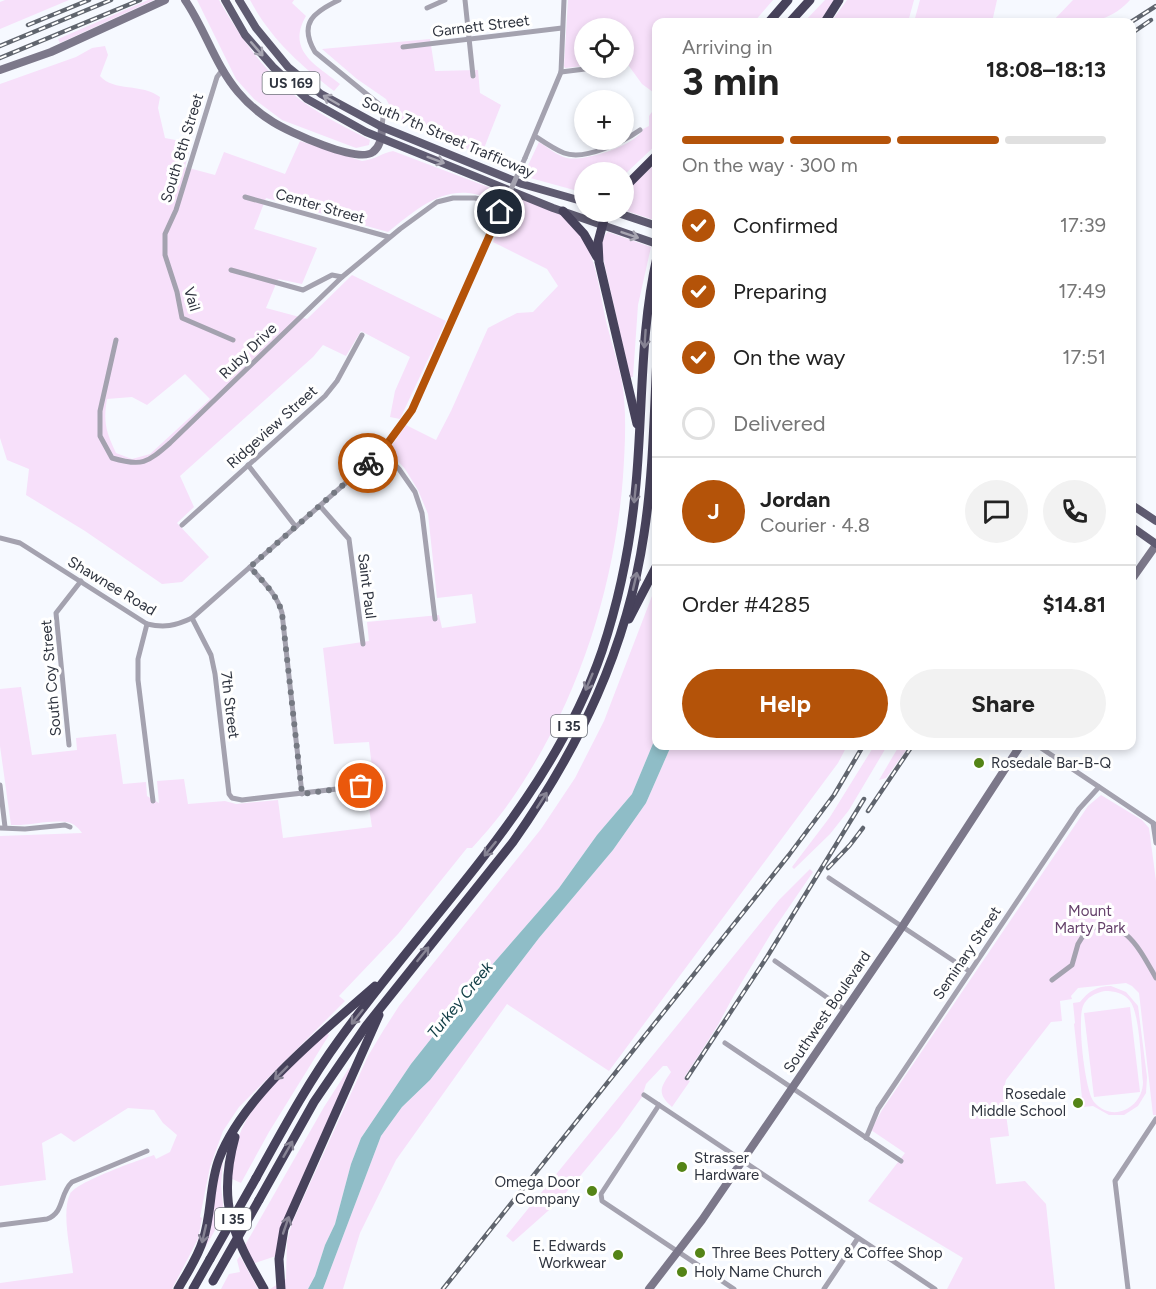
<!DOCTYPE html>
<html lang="en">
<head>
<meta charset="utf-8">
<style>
  body { margin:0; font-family:Figtree,sans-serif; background:#f2f2f2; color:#222; height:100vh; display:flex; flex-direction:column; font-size:22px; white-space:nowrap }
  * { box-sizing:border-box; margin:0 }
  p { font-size:20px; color:#767676 }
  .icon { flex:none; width:33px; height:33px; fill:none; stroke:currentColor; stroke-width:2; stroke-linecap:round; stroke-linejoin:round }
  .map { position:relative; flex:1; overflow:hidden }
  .sheet { position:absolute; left:652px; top:18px; width:484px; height:732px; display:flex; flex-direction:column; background:#fff; border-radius:12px; box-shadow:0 3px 9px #0003 }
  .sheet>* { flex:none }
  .controls { position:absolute; left:574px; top:18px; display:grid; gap:12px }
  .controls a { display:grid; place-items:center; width:60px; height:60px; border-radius:50%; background:#fff; box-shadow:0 3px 9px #0003; font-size:30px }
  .pin { position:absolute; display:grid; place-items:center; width:51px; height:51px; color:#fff; margin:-26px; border:3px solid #fff; border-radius:50%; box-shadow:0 2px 6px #0007 }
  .courier { position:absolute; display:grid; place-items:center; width:60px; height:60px; margin:-30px; border:4px solid #b45309; border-radius:50%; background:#fff; color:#222; box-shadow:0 2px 8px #0007 }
  .headline em { font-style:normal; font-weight:700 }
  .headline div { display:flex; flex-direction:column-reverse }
  .headline { display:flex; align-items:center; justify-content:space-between; height:102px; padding:0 30px }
  h1 { font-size:39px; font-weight:700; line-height:45px }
  .bar { display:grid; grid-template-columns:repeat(4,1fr); gap:9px 6px; align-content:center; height:72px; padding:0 30px }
  .bar i { height:8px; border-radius:4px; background:#e0e0e0 }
  .bar .on { background:#b45309 }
  .bar p { grid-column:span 4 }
  .line { display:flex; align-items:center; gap:15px; padding:0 30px; border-top:2px solid #e0e0e0 }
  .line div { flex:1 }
  .round { display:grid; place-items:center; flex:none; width:63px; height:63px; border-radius:32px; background:#f2f2f2 }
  ol { padding:0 30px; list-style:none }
  li { display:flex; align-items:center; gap:18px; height:66px }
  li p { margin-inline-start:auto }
  li .icon { padding:6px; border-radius:50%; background:#b45309; color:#fff; stroke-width:4 }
  li:last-child { color:#767676 }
  li i { width:33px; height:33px; border:3px solid #e0e0e0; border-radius:50% }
  .action { display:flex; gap:12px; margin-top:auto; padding:12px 30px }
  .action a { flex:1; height:69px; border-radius:36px; background:#b45309; color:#fff; font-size:24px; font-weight:700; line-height:69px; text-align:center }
  .action a+a { background:#f2f2f2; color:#222 }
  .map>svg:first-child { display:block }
  .green { fill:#f7e0fa; fill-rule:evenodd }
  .water { fill:#8fbdc7 }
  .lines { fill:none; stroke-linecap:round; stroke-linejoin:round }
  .minor { stroke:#a4a2af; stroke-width:5 }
  .secondary { stroke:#7c788a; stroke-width:8 }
  .primary { stroke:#5f5b71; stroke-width:8 }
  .motorway { stroke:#47425b; stroke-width:9 }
  .rail-casing { stroke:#60656e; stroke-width:4.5 }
  .rail { stroke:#fff; stroke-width:2; stroke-dasharray:7; stroke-linecap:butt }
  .minor-bridge { stroke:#a4a2af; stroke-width:5 }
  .motorway-bridge { stroke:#47425b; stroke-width:9 }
  .oneway { stroke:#a7a5b1 }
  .oneway2 { stroke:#878494 }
  .done { stroke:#757982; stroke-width:6; stroke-dasharray:0 10.8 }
  .route { stroke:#b45309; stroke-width:8 }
  .poi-dot { fill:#548416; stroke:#fff; stroke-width:2 }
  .labels { text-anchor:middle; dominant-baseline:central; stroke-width:6; stroke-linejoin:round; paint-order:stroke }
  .shield { fill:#fff; stroke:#6d7179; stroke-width:1.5 }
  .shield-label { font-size:14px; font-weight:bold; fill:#2f343f }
  .street-label { font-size:15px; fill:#2f343f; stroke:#fff }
  .poi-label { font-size:15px; fill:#2f343f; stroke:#fff; text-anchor:start }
  .park-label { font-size:15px; fill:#64406a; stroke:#fff }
  .water-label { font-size:16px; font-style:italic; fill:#154048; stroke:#fff }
</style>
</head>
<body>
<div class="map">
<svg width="1156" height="1289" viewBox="0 0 1156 1289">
  <rect width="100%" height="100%" fill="#f6f9ff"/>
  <g class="green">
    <polygon points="5,0 69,0 0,29 0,2"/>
    <polygon points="148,0 154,0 60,43 58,39"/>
    <path d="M197 0H219C244 45 276 87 320 113 336 123 353 131 370 140L369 145 356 148 282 120 254 99 236 79Z"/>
    <path d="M250 0H294L292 3 306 16C286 51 316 65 340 84L334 91C300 65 270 38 250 0Z"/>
    <polygon points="568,0 773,0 754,22 657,22 657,95 642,84 626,62 624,62 624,28 585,28 585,66 565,68 564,66"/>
    <polygon points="825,0 835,0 819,22 804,22"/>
    <polygon points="847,0 914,0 908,22 831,22"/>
    <polygon points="920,0 997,0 992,22 914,22"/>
    <path d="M1073 0H1130C1107 25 1083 23 1052 22Z"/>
    <polygon points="430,39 435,71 478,70 480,93 501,105 481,156 452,141 397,119 386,99 357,79 322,49"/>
    <path d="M105 46 108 55 100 76C114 92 142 83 160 97L158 108 165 138 191 143 185 167 215 175 224 152 285 174 300 141 362 161C374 160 382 153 393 151L504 193 500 201C490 198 478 194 468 193 436 190 411 214 388 232L266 198 254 229 317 248 302 284 278 279 266 308 307 319 352 275 446 321 400 419 390 417 395 391 410 357 361 331 346 356 323 345 313 357 180 476 194 507 177 523 209 557 182 582 162 584 85 531 26 495 29 469 7 460 0 438V84L76 57 92 48ZM185 374 210 399 150 454 132 459 116 453C106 432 103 422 107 399L132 397 147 405Z"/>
    <path d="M657 105V144L624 175V172H585V193L523 176 539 142C547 147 558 156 567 158 584 162 637 145 643 129L649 126V116Z"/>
    <polygon points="657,162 657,221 624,210 624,193"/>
    <path d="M515 196C530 202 547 207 561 215 596 237 598 288 607 325 612 344 618 363 622 382 627 413 625 446 623 477 614 594 574 714 504 810 494 823 483 836 472 848H467L398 934 339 996 345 1001 239 1107 223 1131 210 1167 200 1217 202 1218 198 1239 172 1289H0V1283L73 1273C71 1252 61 1213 70 1194 76 1182 139 1160 154 1155L156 1159 170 1152 177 1135 163 1123 154 1110 128 1108 74 1142 61 1133 42 1143 46 1180 0 1186V836L82 833C78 827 72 822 66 822 48 820 29 826 11 825L0 746V689L21 687 32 755 77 750 76 738 116 734 123 784 146 782 147 796 159 803 157 781 184 779 188 804 225 801 236 804 278 800 283 838 372 827 366 789 373 776 369 742 334 744 323 648 369 641 367 622 439 615 442 628 476 623 472 594 437 598 428 514 418 490 405 469 391 453 390 448 406 425 436 440 451 411 488 328 517 313 533 312 558 286 547 269 493 242Z"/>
    <path d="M608 232 651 247 638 305 633 377H630L602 253C601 246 602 236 608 232Z"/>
    <polygon points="657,583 657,734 632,794 597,835 559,888 465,996 411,1064 361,1138 351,1164 335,1224 325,1245 315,1276 308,1289 270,1289 286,1279 287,1241 292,1223 368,1056 383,1031 399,1006 541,829 575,778 604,721"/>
    <polygon points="671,746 847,746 838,763 609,1071 507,1004 396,1160 360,1233 343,1289 323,1289 381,1136 402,1107 430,1080 539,938 613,850 646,803"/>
    <polygon points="874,746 887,746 849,810 830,834 794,869 792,867 830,817"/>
    <polygon points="899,746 909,746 886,778 879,780"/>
    <polygon points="1101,795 1142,820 1149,828 1156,881 1156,1115 1153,1115 1139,993 1132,986 1126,983 1078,988 1071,996 1072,999 1060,1001 1062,1021 1051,1022 1006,1080 1003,1092 1009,1136 990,1138 996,1184 1025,1181 1046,1204 1055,1289 947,1289 963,1258 868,1201 905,1153 871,1130 882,1110 1088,806"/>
    <path d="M810 869 813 872 772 932 734 995 718 1025 684 1078 690 1081 672 1107C656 1093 661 1087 671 1072L667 1066H663L646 1084 642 1097 619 1129 581 1175 557 1203 513 1242 506 1236 779 900Z"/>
    <path d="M1111 986 1126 992 1138 1006 1147 1077 1146 1093 1138 1106 1124 1115H1109L1093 1106 1083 1107 1074 1024 1075 1023 1073 1003 1080 1002C1089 991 1097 986 1111 986ZM1105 991C1114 991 1124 993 1130 1001 1140 1014 1141 1064 1143 1082 1143 1107 1113 1124 1094 1102 1085 1092 1077 1020 1083 1006 1087 997 1095 993 1105 991Z"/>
    <polygon points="1130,1007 1140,1092 1094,1097 1084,1013"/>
    <path d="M326 1033 329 1035 269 1132 241 1183 230 1178C233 1164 235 1149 239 1136 253 1097 296 1063 326 1033Z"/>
    <polygon points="349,1068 352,1069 276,1256 255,1263 244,1247 324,1107"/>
    <polygon points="223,1161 221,1185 224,1214 205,1248 216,1183"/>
    <polygon points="240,1256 258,1289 221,1289 229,1274 240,1272 237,1260"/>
  </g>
  <polygon class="water" points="657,734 657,746 671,746 646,803 613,850 539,938 430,1080 402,1107 381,1136 323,1289 308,1289 315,1276 325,1245 335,1224 351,1164 361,1138 411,1064 465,996 559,888 597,835 632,794"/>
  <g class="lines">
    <g class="minor">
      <path d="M339 0C314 12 298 23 315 52L380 105 383 117 382 127"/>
      <polyline points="465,0 473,76"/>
      <polyline points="427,8 445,0"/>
      <polyline points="403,47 562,28"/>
      <polyline points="223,69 217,77 176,210 165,234 165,255 177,292 182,318 233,340"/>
      <polyline points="561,72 593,68"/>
      <path d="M535 136C544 142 554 149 564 153 585 161 623 142 640 130"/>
      <polyline points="525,158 561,72 564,0"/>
      <polyline points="245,197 389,237"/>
      <polyline points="231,270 303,290 332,275 342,277"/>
      <polyline points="382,451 399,469 415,492 422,513 435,619"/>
      <polyline points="248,465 296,527"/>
      <polyline points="320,506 349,539 363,644"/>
      <polyline points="182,525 325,396 337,381 362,335"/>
      <path d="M0 538 20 543 147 624C164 628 175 626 192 618L382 451 412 410 503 207 489 201 475 198H453L437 202 400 229 342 277 170 443C147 463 142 467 112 458L100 436V411L116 340"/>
      <path d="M250 567C263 582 277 594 282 613L302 794"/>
      <polyline points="192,618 211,655 215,674 229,794 232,798 242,800 380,784"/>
      <polyline points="147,624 138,659 138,680 153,801"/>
      <polyline points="69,745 56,613 81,581"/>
      <polyline points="1038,746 1156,825"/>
      <polyline points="0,785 5,827"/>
      <polyline points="1153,823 1156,843"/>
      <polyline points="0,828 25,829 65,825 70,827"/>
      <polyline points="829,878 969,971"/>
      <polyline points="775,961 845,1010"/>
      <path d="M1052 980 1072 965 1078 944 1086 931C1123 912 1141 952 1156 978"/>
      <polyline points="725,1043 901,1161"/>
      <polyline points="644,1095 935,1289"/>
      <polyline points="659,1105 601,1194 602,1201 734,1289"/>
      <polyline points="866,1138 878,1109 1079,809 1099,787"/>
      <path d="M0 1225 47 1219C65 1212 59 1194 72 1182L147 1151"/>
      <polyline points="824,1289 858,1238"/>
      <polyline points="1128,1289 1115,1181 1156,1119"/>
    </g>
    <g class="secondary">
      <path d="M185 0C205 29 215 65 238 92 248 104 260 114 273 122 289 132 358 164 373 152 381 146 382 136 382 127"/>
      <polyline points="0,70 51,52 165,0"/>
      <polyline points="1132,579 1156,545"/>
      <polyline points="649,1289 702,1220 902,927 1020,746"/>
    </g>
    <g class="primary">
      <polyline points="225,0 245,35 273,67 307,99 366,132 553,208 657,244"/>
      <polyline points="239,0 256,28 288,67 321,94 382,127 522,184 585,202"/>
      <polyline points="615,212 657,226"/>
      <polyline points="1132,505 1156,521"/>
      <polyline points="1132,527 1156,544"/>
    </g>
    <g class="motorway">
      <polyline points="769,22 788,0"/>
      <polyline points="790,22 810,0"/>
      <polyline points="825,22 839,0"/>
      <polyline points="624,188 657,155"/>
      <polyline points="563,211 584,234 597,257"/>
      <polyline points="606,212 598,242 599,262 637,424"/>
      <polyline points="629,619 657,565"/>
      <path d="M235 1137C217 1202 232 1233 264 1289"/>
      <path d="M256 1178C282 1131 307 1084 339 1040 430 913 550 803 602 651 620 597 631 541 636 484 643 408 640 331 657 257"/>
      <path d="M259 1200 314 1102 366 1026 513 842C579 748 627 649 644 534 653 476 654 416 657 357"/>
      <path d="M178 1289C187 1273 198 1257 203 1240 212 1214 209 1185 219 1159 243 1095 324 1031 375 986"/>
      <polyline points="193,1289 210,1259"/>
      <polyline points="281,1289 279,1259 284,1229 379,1015"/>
    </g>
    <g class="rail-casing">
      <g id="rail">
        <polyline points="1131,22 1156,6"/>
        <polyline points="28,25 89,0"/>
        <polyline points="1132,33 1151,20"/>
        <polyline points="0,46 111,0"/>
        <polyline points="0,58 140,0"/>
        <polyline points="868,811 912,746"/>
        <polyline points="828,868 850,845 863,828"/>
        <polyline points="687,1078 767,957 864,799"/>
        <polyline points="443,1289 789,855 834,795 863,746"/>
      </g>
    </g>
    <use href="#rail" class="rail"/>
    <polyline class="minor-bridge" points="503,207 525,158"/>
    <g class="motorway-bridge">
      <polyline points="210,1259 256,1178"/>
      <polyline points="213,1281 259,1200"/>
    </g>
  </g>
  <defs><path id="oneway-shaft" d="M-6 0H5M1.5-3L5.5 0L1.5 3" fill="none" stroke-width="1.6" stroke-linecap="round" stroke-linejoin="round" transform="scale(1.5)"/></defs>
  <g class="oneway">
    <use href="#oneway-shaft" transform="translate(257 49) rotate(49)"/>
    <use href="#oneway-shaft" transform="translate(331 100) rotate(-150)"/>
    <use href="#oneway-shaft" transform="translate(436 160) rotate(20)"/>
    <use href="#oneway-shaft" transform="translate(630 235) rotate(19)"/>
  </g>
  <g class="oneway2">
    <use href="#oneway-shaft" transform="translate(645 339) rotate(94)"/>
    <use href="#oneway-shaft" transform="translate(635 494) rotate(96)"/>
    <use href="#oneway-shaft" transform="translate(635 581) rotate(-77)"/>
    <use href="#oneway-shaft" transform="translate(589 682) rotate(113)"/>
    <use href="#oneway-shaft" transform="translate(542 800) rotate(-57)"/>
    <use href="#oneway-shaft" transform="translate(490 849) rotate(129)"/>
    <use href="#oneway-shaft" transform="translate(423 954) rotate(-51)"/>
    <use href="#oneway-shaft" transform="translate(357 1017) rotate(128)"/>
    <use href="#oneway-shaft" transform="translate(281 1073) rotate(135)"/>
    <use href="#oneway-shaft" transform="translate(288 1149) rotate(-60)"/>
    <use href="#oneway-shaft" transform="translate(286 1225) rotate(-71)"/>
    <use href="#oneway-shaft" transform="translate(204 1234) rotate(103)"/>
  </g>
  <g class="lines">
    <path class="done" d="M361 786 302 794 282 613C277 594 263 582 250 567L368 463"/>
    <polyline class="route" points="368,463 382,451 412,410 500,212"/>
  </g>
  <g class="poi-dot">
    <circle cx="979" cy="763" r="6"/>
    <circle cx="1078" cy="1103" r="6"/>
    <circle cx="682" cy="1167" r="6"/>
    <circle cx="592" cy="1191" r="6"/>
    <circle cx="700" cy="1253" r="6"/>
    <circle cx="618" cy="1255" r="6"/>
    <circle cx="682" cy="1272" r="6"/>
  </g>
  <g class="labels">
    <g class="shield">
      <rect x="262.5" y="72" width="57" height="22" rx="4.5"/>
      <rect x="551" y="715" width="36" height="22" rx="4.5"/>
      <rect x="215" y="1208" width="36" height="22" rx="4.5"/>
    </g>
    <g class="shield-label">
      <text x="291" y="83">US 169</text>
      <text x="569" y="726">I 35</text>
      <text x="233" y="1219">I 35</text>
    </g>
    <g class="street-label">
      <text transform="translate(481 26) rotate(-7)">Garnett Street</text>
      <text transform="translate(448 137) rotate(23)">South 7th Street Trafficway</text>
      <text transform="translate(182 148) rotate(-73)">South 8th Street</text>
      <text transform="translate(320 206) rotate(16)">Center Street</text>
      <text transform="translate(192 299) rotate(73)">Vail</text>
      <text transform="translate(248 351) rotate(-44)">Ruby Drive</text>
      <text transform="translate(272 427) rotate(-42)">Ridgeview Street</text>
      <text transform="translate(112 586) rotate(31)">Shawnee Road</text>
      <text transform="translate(367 586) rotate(83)">Saint Paul</text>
      <text transform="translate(51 678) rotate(-95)">South Coy Street</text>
      <text transform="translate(230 705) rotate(83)">7th Street</text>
      <text transform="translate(967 953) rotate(-56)">Seminary Street</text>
      <text transform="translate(827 1012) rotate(-56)">Southwest Boulevard</text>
    </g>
    <g class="poi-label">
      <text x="991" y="763">Rosedale Bar-B-Q</text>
      <text x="1066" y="1094" text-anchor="end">Rosedale<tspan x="1066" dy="17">Middle School</tspan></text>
      <text x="694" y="1158">Strasser<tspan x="694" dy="17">Hardware</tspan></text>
      <text x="580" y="1182" text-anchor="end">Omega Door<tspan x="580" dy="17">Company</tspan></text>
      <text x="606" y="1246" text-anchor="end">E. Edwards<tspan x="606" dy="17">Workwear</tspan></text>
      <text x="712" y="1253">Three Bees Pottery &amp; Coffee Shop</text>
      <text x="694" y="1272">Holy Name Church</text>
    </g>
    <g class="park-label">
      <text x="1090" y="911">Mount<tspan x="1090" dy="17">Marty Park</tspan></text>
    </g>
    <g class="water-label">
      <text transform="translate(460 1000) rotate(-51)">Turkey Creek</text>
    </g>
  </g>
</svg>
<div class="controls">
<a><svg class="icon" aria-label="locate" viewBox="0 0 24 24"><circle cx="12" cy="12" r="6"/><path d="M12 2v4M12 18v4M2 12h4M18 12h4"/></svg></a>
<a>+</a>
<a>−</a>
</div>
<div class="pin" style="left:361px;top:786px;background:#ea580c"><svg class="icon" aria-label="bag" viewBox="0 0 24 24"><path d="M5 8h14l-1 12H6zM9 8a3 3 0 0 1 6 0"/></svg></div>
<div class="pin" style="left:500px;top:212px;background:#1f2937"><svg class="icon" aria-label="home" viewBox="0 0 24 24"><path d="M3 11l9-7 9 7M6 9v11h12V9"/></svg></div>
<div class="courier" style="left:368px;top:463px"><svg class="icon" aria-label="bike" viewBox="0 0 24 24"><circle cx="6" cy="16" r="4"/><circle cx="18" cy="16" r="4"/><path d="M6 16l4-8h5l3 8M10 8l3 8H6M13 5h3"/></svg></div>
<section class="sheet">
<div class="headline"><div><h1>3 min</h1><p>Arriving in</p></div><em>18:08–18:13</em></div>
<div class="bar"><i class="on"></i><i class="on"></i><i class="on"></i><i></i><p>On the way · 300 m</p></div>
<ol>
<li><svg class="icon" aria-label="check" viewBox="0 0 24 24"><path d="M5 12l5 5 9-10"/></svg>Confirmed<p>17:39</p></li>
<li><svg class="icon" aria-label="check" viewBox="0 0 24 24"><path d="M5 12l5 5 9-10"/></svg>Preparing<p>17:49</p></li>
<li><svg class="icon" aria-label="check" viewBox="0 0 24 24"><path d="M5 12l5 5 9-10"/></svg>On the way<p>17:51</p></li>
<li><i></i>Delivered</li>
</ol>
<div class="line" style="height:108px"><b class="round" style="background:#b45309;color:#fff">J</b><div><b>Jordan</b><p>Courier · 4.8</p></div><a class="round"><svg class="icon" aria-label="chat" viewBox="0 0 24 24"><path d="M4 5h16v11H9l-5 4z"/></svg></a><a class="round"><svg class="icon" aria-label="phone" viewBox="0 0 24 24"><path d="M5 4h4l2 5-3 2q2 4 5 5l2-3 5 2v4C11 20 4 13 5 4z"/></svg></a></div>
<div class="line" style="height:78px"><div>Order #4285</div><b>$14.81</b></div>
<div class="action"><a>Help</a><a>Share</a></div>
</section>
</div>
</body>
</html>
